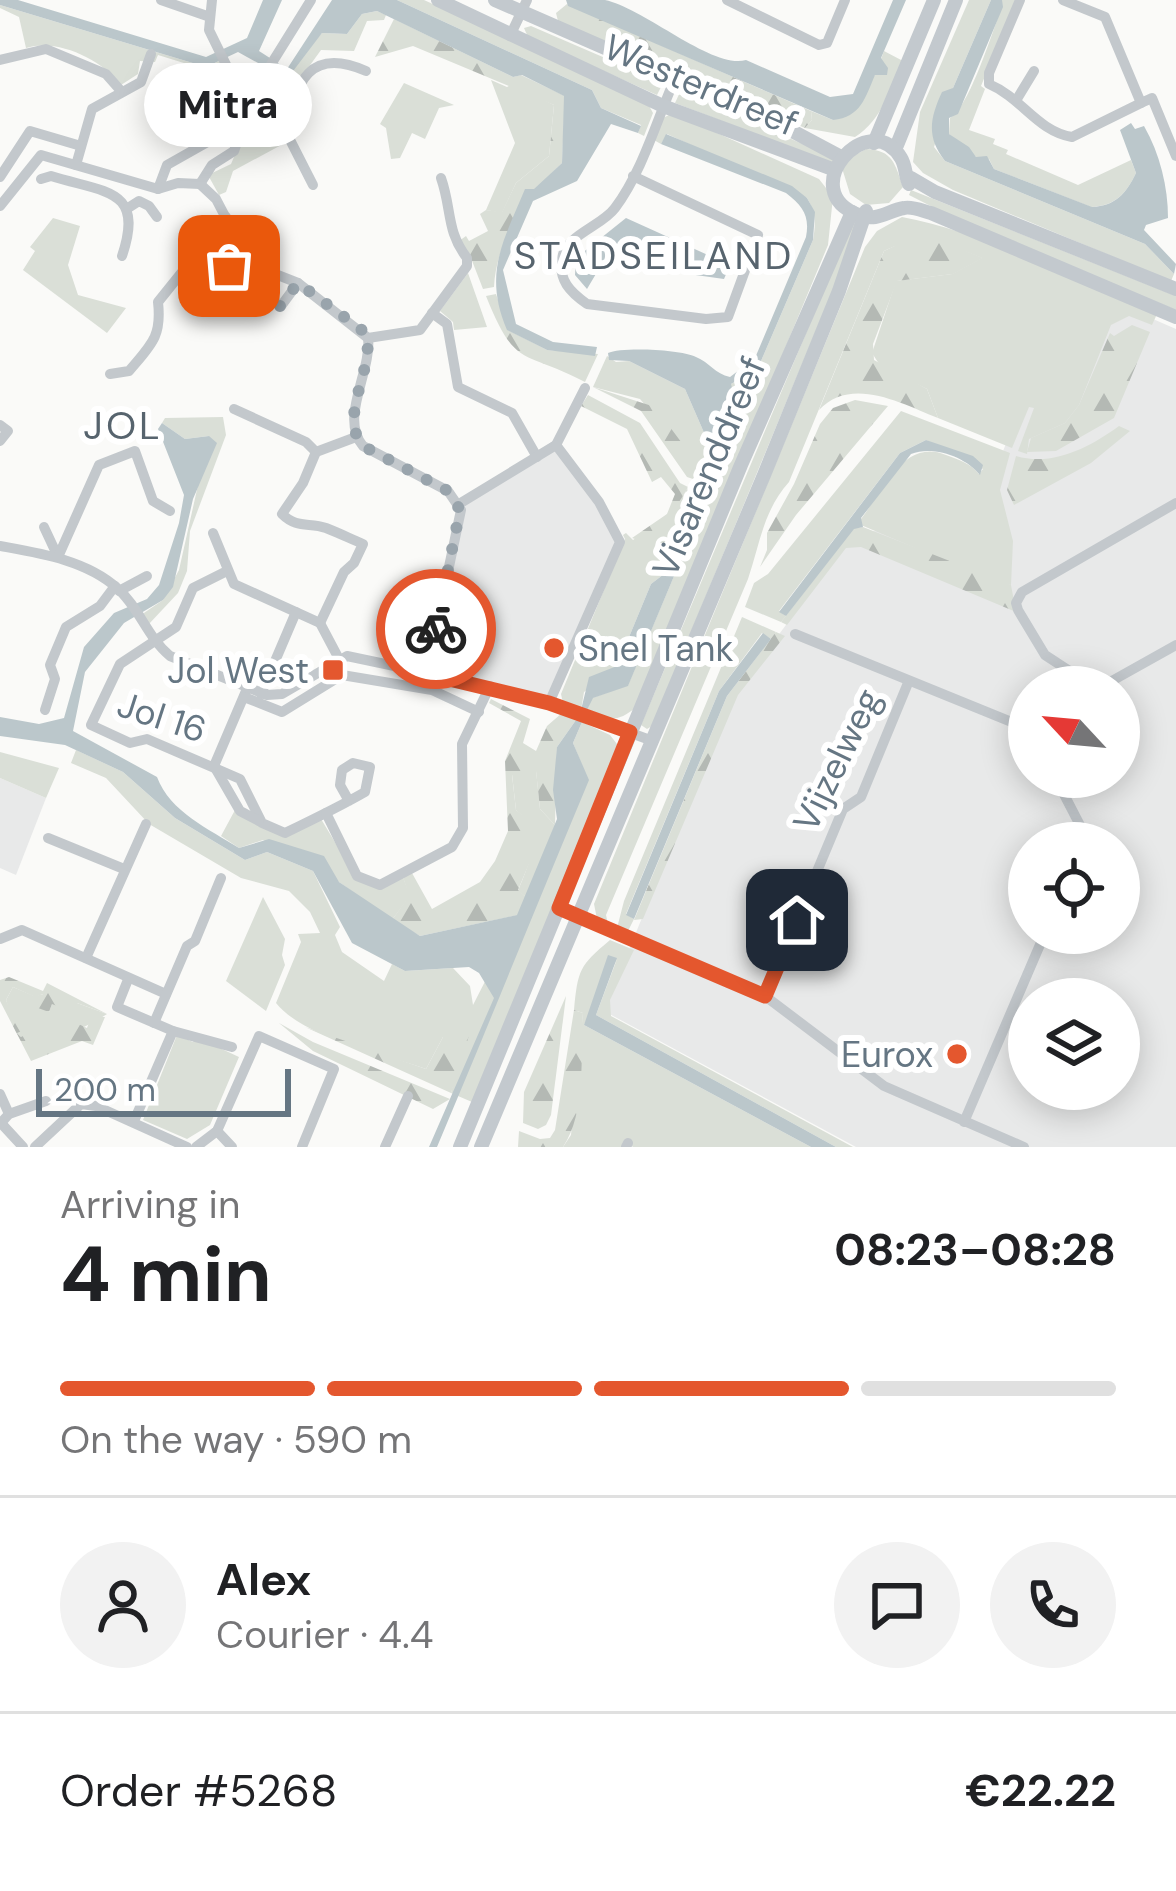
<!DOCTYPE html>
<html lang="en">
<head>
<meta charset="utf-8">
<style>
  body { margin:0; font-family:"DM Sans",sans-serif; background:#f2f2f2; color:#202124; height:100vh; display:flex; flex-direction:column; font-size:45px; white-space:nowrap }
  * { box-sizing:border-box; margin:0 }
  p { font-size:39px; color:#757577 }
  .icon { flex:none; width:66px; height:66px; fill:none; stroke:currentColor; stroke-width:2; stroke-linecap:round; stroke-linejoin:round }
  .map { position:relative; height:1147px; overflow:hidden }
  .panel { display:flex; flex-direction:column; background:#fff; flex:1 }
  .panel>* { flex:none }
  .needle { width:78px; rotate:296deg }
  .buttons { position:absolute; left:1008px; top:666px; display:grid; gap:24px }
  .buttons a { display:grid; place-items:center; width:132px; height:132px; border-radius:50%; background:#fff; box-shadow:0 6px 30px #0003; font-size:60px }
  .scale { position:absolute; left:36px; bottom:30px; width:255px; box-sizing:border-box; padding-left:12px; border:6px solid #657683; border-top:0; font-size:33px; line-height:42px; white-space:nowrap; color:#657683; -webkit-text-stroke:9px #fff; paint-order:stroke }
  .pin { position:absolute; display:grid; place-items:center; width:102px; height:102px; color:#fff; margin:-51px; border-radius:24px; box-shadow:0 6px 18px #0006 }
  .courier { position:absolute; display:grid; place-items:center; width:120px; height:120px; margin:-60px; border:9px solid #e4572e; border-radius:50%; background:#fff; color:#222; box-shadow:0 3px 15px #0007 }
  .bubble { position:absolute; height:84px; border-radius:42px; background:#fff; box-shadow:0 6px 30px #0003; font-size:39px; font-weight:700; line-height:84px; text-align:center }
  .head em { font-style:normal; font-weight:700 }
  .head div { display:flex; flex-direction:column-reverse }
  .head { display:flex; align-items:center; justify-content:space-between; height:204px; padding:0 60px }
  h1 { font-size:78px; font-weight:700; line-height:90px }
  .bar { display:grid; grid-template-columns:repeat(4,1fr); gap:18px 12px; align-content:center; height:144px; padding:0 60px }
  .bar i { height:15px; border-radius:9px; background:#e0e0e0 }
  .bar .selected { background:#e4572e }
  .bar p { grid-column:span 4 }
  .line { display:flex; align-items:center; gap:30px; padding:0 60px; border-top:3px solid #e0e0e0 }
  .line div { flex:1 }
  .round { display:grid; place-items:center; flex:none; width:126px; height:126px; border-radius:63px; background:#f2f2f2 }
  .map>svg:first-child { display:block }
  .built { fill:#e8e9e9; fill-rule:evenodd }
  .grass { fill:#dadfd7 }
  .forest { fill:url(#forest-firs) }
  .water { fill:#bbc7cb }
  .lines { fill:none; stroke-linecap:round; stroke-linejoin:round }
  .minor { stroke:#c3c8cc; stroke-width:10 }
  .major { stroke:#c3c9ce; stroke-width:14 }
  .done { stroke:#99a4ac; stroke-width:12; stroke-dasharray:0 21.6 }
  .route { stroke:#e4572e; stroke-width:15 }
  .poi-dot { fill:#e4572e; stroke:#fff; stroke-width:4.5 }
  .labels { text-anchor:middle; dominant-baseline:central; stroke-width:12; stroke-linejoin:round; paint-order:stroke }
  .street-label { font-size:36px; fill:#657683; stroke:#fff }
  .poi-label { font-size:36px; fill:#657683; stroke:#fff; text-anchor:end }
  .neighbourhood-label { font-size:39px; letter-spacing:3px; fill:#57646e; stroke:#fff }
</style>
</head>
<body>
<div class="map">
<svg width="1176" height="1147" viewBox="0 0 1176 1147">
  <defs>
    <pattern id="forest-firs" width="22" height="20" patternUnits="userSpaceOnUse" patternTransform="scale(3)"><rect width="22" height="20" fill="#dadfd7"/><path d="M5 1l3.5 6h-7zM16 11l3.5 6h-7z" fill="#b4b9b4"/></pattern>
  </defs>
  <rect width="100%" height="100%" fill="#fafaf8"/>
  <g class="built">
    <path d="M1093 293 1176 329V1147H856L604 1011 732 697 848 542 991 483 1016 417ZM1029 687H1119V777H1029ZM1029 843H1119V933H1029ZM1029 999H1119V1089H1029Z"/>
    <polygon points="553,441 621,538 550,703 427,674 460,503"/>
    <polygon points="0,778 46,798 16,875 0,868"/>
  </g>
  <g class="grass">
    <polygon points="397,0 424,0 647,102 653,113 644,136 638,133 641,125 601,108 592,90"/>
    <polygon points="969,0 991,0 953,88 934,147 945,161 1145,244 1174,274 1171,281 953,190 923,173 913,162 920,112"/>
    <path d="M1002 0H1016L981 86 985 89 969 130 995 139 993 144 1008 150 1006 154 1078 185 1131 160 1136 173C1126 194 1115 206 1091 207L994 169 989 159 976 157 949 134 950 118C970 106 992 32 1002 7Z"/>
    <path d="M0 5 206 67 219 61 229 77 158 55 155 62 140 61 138 74 121 85C101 59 57 38 26 48L19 17 0 8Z"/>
    <polygon points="377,11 386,15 384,20 367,21 354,51 321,50 287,97 264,88 274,72 281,77 322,33 347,34 362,14"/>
    <polygon points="531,26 663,83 657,95 528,37 524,28"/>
    <path d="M884 51 903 61C891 88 882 120 855 137L805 128 812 120 811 111 833 120 875 75 886 74 881 59Z"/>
    <polygon points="491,80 507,87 512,84 554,105 549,156 516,183 502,213 486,210 515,143"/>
    <polygon points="404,83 454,105 439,108 425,139 412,133 400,158 391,159 386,128 380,124"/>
    <polygon points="681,90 836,159 833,164 675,103"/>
    <polygon points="260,96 285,107 279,130 285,143 233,171 226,192 219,195 208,175 231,164"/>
    <path d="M673 113 819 179 833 197 828 245 636 707C618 723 608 720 586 712L592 698 628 685 717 474 731 384 758 368 813 240C816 223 816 213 807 198L667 134 661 144 652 139 661 119Z"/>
    <path d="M866 149C893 150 895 164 903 187L889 203 866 205 850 194 842 168 846 160Z"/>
    <polygon points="911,190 1176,296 1176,310 966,224 909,195"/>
    <polygon points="855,217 858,219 851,246 652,726 647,729 641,725"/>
    <path d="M902 217C987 233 1077 281 1157 314L1152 325 1129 316 1111 325 1079 405 1065 423 1029 439 1027 454 1018 451 1034 408 1029 407 1012 448 938 418 927 389 881 367 872 353 896 281 952 274 982 258C947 244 919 234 884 251L789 482C763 511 760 544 748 579L606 915 608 924 597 919 594 904 865 247 877 231Z"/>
    <polygon points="53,218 80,226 68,265 78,295 126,308 107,333 23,270 35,251 30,247"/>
    <polygon points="468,273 487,327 454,330 453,322 440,311"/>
    <polygon points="607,356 616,362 629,361 685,389 712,451 714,466 706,485 696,480 695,462 640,399 593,387"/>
    <path d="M901 411 1010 453 1000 490 1013 541 1011 585 993 581 861 525V519C884 489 904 438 946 455 959 460 970 463 979 474L983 469 926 440 900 453 779 611 786 616 781 622 745 607 754 583 768 574Z"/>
    <polygon points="223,417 226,435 190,531 187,571 178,593 148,625 141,615 163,600 179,570 209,436 185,439 162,423 165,418"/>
    <path d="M688 487 703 493 668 571 651 584 617 666 584 692 581 710 563 703 561 694 625 539 623 535 626 533 633 540C656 524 675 512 688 487Z"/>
    <polygon points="742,617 776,632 771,639 762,633 719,691 626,914 634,919 627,933 617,928 624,901"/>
    <path d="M582 722 610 735 620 748 472 1102 451 1093 456 1070 443 1037 426 1069C384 1054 304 1038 276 1003L301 942 298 934 320 933 310 912 289 891 241 878 149 824 106 778 71 763 76 750 123 772 175 818 245 860 267 852 313 871 340 927 335 935 342 952 384 981 392 964 405 971 453 968 470 986 473 1005 588 780 573 743Z"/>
    <polygon points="0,752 59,768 46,798 0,778"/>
    <path d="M536 770 540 809 555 825 526 897 518 891C529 862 546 833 516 810L512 774Z"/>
    <polygon points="235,810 288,836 321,819 356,877 380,889 403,877 410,896 392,920 339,882 263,840 239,848 221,836"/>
    <polygon points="263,897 285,939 282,955 285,965 266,1011 226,981"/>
    <path d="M610 940 634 950 610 1000 611 1016 853 1147H836L596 1015 617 959 584 1025 811 1147H633L625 1141 622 1147H563L571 1135 583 1013 574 1010C578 970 579 966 610 940Z"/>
    <path d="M13 987 34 996 44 994 49 1012 52 1004 77 1003 107 1014C86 1028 60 1037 36 1051L16 1032 6 1000Z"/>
    <polygon points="177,1035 193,1042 196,1037 239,1057 210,1125 187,1139 143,1120"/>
  </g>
  <g class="forest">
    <polygon points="567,4 811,111 812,120 805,128 559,25 556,13"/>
    <path d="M394 19 513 77 521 75 565 96 562 163C528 194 496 240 494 287L483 289 469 253 459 241 466 236 469 241 488 231 480 214 486 210 502 212 516 183 549 156 554 105 413 46 375 57Z"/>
    <path d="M905 241 944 242 983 258 953 274 897 281 873 344 874 360 927 389 938 418C903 404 851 375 819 410L884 251Z"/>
    <path d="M496 294 508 330 547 350 598 354 585 382C523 349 516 371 486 296Z"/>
    <polygon points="1132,325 1150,332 1114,418 1056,451 1027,452 1031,438 1065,423 1079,405 1110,333 1114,336"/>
    <polygon points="593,387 655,407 696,462 696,480 687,477 641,411"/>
    <path d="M588 395 640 423 680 483 688 487C680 503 657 534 641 541L632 538 667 514 675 494 661 477 652 482 627 429 581 406Z"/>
    <polygon points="855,400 888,406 796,515 760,567 767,550 767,533 794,484 820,424 833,408"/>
    <path d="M1119 426 1130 431 1091 463 1014 505 1007 490 1016 456C1053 467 1090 447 1119 426Z"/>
    <polygon points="863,527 1011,585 1016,612 861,547 846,548 787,625 781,622 854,528"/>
    <polygon points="776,632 785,636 738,695 643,919 634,920 727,696"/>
    <polygon points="491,699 530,719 523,743 536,751 547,726 562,713 576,720 557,747 555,825 540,809 536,771 512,775 516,810 528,819 536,815 544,829 534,837 536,847 518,890 526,897 518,915 420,936 392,920 409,896 403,877 412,873 432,909 480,882 495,861 508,831 505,761 521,721 489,703"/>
    <polygon points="9,977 43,991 47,983 107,1014 77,1003 72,1012 52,1004 49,1012 38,1008 43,994 35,997 13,987 6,1000 14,1019 27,1019 24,1030 17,1033 21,1037 27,1034 36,1050 68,1033 74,1022 87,1028 91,1017 105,1017 93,1045 82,1041 31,1061 0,1001 0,980"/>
    <polygon points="566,996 551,1115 546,1125 538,1129 523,1123 524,1092"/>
    <polygon points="477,1010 451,1093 305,1027 426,1069 443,1037 441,1018 459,1020"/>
    <path d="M574 1010 583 1013C580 1055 587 1111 563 1147H518L519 1131 540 1139 550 1138 555 1130Z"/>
    <polygon points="279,1023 313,1042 450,1099 433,1109 313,1051"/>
  </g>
  <g class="water">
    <path d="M0 0H18L206 57 247 38 263 0H282L259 51 287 69 332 0H397L592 90 601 108 641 126 638 133 611 124 577 181 533 201 503 270 516 324 553 342 597 347 595 356 547 350 507 330C483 273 503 242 525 189H534L562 163 564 96 522 75 513 77 377 11 362 14 347 34 322 33 287 79 238 52 206 67 0 5Z"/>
    <path d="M566 0C578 0 593 0 605 0 644 8 713 70 746 60L830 97 853 94 893 0H906L881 58 888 68 887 75H875C865 98 861 117 833 120L568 6Z"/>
    <path d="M991 0H1002L1003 7 958 114 949 118V134L969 147 976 157 987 156 994 169 1092 207C1115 206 1126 194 1136 173L1120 130 1131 123 1135 129 1144 126C1160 154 1168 187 1168 218L1146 225 1144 230 1176 264 1174 274 1145 244 945 161C926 137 930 118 942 92L953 88Z"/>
    <path d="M666 134 792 186 807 198 815 212 813 240 758 368 731 384 739 415 712 487 706 485 714 466 712 451 685 389 629 361 609 360 608 353C621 347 679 349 696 357 709 362 715 374 730 377L755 358 806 237C810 216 803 206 786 193L661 144Z"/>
    <polygon points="626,218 730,265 724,279 603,262 587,289 575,275 576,258"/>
    <path d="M162 423 185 439 209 436 217 443 193 499 173 587 163 600 124 623 85 672 73 731 157 777C170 812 209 829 239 848L269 839 324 856 339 882 420 936 517 915 557 819 553 790 557 747 576 720 582 722 573 743 589 780C537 904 489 1024 437 1147H429L494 998 479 973 469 967 405 971 352 943 313 871 267 852 245 860 175 818 123 772 65 745 0 736V717L39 724 64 718 84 647 114 613 147 599 159 585 179 523 184 495 158 429Z"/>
    <path d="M926 440 973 456 983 465 980 475C966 457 933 445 911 454L861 518 863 527 854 529 786 616 779 612 900 453Z"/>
    <polygon points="703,493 708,495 628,686 593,698 586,712 581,710 589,677 617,666 651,584 668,571"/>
    <polygon points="763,633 771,639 727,696 634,919 626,915 719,691"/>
    <polygon points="608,955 617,958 596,1015 836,1147 811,1147 584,1025"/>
  </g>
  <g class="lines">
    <g class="minor">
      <polyline points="161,0 210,17"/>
      <polyline points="727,0 819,45 827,43 845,0"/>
      <path d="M1020 0 989 73V84C1022 98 1037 131 1072 137L1141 103"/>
      <polyline points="1063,0 1105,17 1141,103 1152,98 1176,156"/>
      <polyline points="510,36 527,0"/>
      <polyline points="0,60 46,49 106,74 121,91"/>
      <polyline points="235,83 293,104"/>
      <polyline points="1017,99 1034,71"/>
      <polyline points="76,165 92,109 141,82 151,54"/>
      <path d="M633 176 758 235 728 317 706 319 587 304C570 292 558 280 562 258 566 235 602 226 615 208 642 172 656 122 674 81"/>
      <polyline points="0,177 30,131 81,146"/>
      <path d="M41 179 51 176C105 193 145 188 122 256"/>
      <path d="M200 184 216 199 250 264 298 283 368 338 420 330 467 266V258C446 231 452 209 441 178"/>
      <path d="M313 185 285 130C297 82 309 46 366 71"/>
      <polyline points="158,189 167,165 213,139 235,83 209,30 212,0"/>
      <polyline points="0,206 41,155 158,189 178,183 200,184 212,165 234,151 255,90 311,0"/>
      <polyline points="128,208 139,201 149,206 157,217"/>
      <polyline points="226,217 203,246 281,306 298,283"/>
      <polyline points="432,313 447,324 458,387 512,413 537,457"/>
      <path d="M368 338C372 371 339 418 363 446L448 491 461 510 432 647 425 661"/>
      <path d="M110 374 129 371C151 345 162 337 158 302L203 246"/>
      <path d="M234 409 306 442 316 452 303 483 282 514C297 529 309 522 326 528 339 533 351 539 363 544L354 563 344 572 320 623"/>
      <polyline points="0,425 8,431 0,441"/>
      <polyline points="316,452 356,437"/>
      <polyline points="459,504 556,445 585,388"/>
      <polyline points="44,527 58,557"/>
      <polyline points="213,533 234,584 320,623 339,659"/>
      <path d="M0 546C39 553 86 560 117 588 139 607 147 637 170 656L267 695 282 694 347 656 404 668 425 661 441 677 549 703 650 740"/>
      <polyline points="58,557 99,465 135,451 153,501 170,511"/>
      <path d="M227 571 193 588 176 627 120 664 91 725 130 743 147 739 240 779 262 823 285 833C312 820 339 807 365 792L370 767 353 763 342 770 340 785 349 801"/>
      <polyline points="119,591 147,576"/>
      <polyline points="795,634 1029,729"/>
      <polyline points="1082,687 1074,674 1045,655 1018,610 1016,603 1022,592 1176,503"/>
      <polyline points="1101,687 1176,645"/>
      <polyline points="246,691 214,766 240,811 259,821"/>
      <polyline points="261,694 296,612"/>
      <polyline points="244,697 282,712 342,675 432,690 479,712"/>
      <polyline points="549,703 620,542 599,502 556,445"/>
      <polyline points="45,710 55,679 50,665 66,627 100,606 115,586"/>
      <polyline points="1055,777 1083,831 1079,843"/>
      <polyline points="326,813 357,876 380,885 452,847 463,828 462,744 490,686"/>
      <polyline points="48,838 124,869"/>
      <polyline points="559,908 765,996 884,1086 1024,1147"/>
      <polyline points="0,939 22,930 166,994"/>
      <polyline points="86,958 146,824"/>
      <polyline points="127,982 117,1007 173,1031 232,1047"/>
      <polyline points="765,996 843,809 861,797 908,683"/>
      <polyline points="154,1023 187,946 195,941 221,878"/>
      <polyline points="0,1094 9,1114"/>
      <polyline points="134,1121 173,1031"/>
      <polyline points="0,1122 23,1147"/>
      <polyline points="964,1122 1045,933"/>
      <polyline points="1,1123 9,1114 46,1101"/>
      <polyline points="217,1131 232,1147"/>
      <polyline points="35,1147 81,1104 96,1106 187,1147"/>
      <polyline points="196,1147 217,1131 259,1036 334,1069 302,1147"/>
      <polyline points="385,1147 408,1096"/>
      <polyline points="626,1147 628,1143"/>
    </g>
    <g class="major">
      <polyline points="438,0 663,106 835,170"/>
      <polyline points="495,0 779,124 841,157"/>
      <polyline points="874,143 934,0"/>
      <polyline points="897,145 956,0"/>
      <polyline points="911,178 935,192 1176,289"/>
      <path d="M909 184C905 176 906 166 901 158 869 105 793 191 859 215 878 222 887 211 904 208 912 206 923 211 931 213L1176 317"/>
      <polyline points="460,1147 741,465 852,212"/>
      <polyline points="481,1147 764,475 839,291 866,211"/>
    </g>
  </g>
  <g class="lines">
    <path class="done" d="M229 266 280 306 298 283 366 333C376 368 337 416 363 446L448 491 460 510 436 629"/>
    <polyline class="route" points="436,629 425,662 441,677 549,703 630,732 559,908 765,996 797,920"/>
  </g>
  <g class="poi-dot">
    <circle cx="554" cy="648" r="12"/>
    <rect x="321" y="658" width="24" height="24" rx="6"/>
    <circle cx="957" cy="1054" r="12"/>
  </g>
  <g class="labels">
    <g class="street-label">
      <text transform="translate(701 85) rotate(23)">Westerdreef</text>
      <text transform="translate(709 467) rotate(-67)">Visarenddreef</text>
      <text transform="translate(162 717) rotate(18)">Jol 16</text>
      <text transform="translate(837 760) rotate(-64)">Vijzelweg</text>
    </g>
    <g class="poi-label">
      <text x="578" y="648" text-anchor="start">Snel Tank</text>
      <text x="309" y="670">Jol West</text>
      <text x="933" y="1054">Eurox</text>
    </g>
    <g class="neighbourhood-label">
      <text x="654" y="255">STADSEILAND</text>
      <text x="123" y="425">JOL</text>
    </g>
  </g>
</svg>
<div class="buttons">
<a><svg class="needle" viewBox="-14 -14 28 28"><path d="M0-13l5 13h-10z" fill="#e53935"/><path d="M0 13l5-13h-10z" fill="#757577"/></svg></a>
<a><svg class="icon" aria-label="locate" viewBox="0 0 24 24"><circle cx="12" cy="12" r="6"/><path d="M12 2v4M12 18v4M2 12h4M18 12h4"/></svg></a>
<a><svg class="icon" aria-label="layers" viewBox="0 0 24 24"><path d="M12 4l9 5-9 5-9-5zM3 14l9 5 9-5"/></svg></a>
</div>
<div class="scale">200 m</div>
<div class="pin" style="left:229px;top:266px;background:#ea580c"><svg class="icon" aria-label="bag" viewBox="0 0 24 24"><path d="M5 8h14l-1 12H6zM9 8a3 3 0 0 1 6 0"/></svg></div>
<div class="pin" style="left:797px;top:920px;background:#1f2937"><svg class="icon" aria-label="home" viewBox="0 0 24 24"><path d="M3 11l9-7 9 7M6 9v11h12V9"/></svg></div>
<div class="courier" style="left:436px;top:629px"><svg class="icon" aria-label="bike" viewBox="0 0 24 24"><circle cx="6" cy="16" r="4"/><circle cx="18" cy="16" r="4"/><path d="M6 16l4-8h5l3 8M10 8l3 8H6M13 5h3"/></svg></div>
<div class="bubble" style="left:144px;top:63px;width:168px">Mitra</div>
</div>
<section class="panel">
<div class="head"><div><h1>4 min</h1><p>Arriving in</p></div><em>08:23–08:28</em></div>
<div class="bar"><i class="selected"></i><i class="selected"></i><i class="selected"></i><i></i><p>On the way · 590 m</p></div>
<div class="line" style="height:216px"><a class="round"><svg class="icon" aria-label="person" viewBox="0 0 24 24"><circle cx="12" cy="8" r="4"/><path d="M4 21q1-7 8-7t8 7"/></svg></a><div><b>Alex</b><p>Courier · 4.4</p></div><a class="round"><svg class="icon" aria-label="chat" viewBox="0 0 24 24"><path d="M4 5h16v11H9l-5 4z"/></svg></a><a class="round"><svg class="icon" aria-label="phone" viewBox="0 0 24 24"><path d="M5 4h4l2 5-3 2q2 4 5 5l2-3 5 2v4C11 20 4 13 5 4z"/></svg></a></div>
<div class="line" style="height:156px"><div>Order #5268</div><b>€22.22</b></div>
</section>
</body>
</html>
